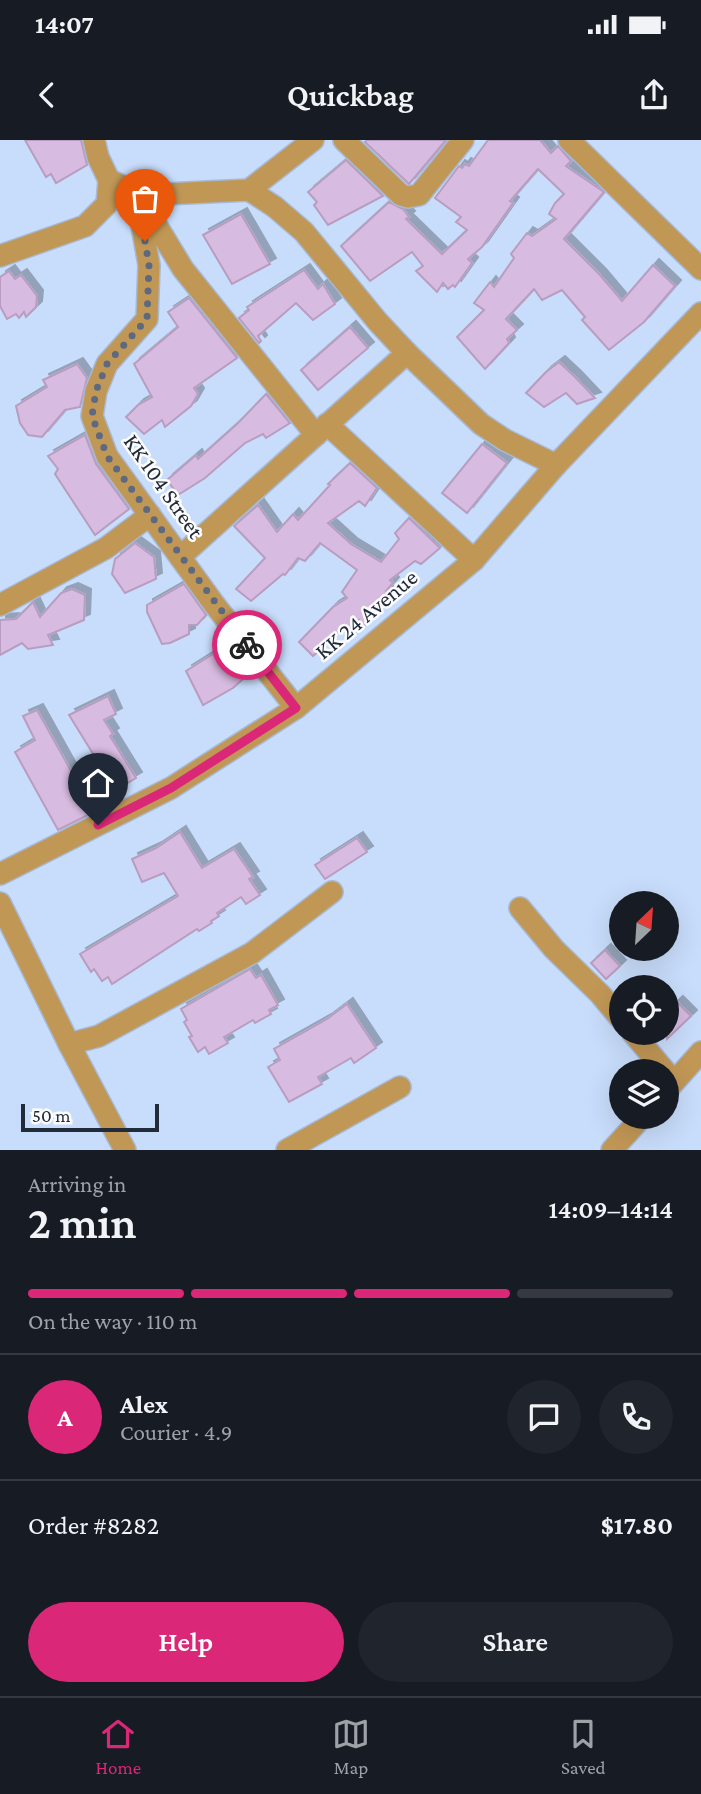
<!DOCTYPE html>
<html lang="en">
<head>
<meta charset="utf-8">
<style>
  body { margin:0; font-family:"Crimson Pro",serif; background:#20242c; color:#f1f3f6; height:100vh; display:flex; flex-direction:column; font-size:26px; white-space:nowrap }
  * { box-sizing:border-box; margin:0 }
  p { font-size:23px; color:#9ea1a6 }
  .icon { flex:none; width:38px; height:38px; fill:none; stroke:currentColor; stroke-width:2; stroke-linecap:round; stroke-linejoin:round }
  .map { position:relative; height:1010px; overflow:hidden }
  .sheet { display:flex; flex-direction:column; background:#171b24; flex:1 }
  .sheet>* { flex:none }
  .needle { width:46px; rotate:25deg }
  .tools { position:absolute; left:609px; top:751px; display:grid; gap:14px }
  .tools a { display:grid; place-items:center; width:70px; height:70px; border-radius:50%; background:#171b24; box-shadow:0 7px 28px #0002; font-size:35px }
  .scale { position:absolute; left:21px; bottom:18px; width:138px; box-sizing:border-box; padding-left:7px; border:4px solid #222b3a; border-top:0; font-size:19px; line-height:24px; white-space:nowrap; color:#222b3a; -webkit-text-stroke:5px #fcfcfc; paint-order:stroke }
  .pin { position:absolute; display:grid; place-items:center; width:60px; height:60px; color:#fff; margin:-72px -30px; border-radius:50% 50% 50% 0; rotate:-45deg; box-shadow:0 0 7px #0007 }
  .pin .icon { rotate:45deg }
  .courier { position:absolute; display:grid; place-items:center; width:70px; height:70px; margin:-35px; border:5px solid #db2777; border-radius:50%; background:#fff; color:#222; box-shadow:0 2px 9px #0007 }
  .head em { font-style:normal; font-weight:600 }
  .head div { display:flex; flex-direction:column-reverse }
  .head { display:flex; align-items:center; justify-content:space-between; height:119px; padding:0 28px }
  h1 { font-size:46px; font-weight:600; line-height:52px }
  .bar { display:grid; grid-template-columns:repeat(4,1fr); gap:10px 7px; align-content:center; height:84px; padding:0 28px }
  .bar i { height:9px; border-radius:5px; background:#363941 }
  .bar .current { background:#db2777 }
  .bar p { grid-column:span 4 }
  .line { display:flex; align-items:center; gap:18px; padding:0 28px; border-top:2px solid #363941 }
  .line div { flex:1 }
  .round { display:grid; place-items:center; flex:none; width:74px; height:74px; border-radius:37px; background:#20242c }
  .primary-button { display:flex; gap:14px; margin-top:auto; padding:14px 28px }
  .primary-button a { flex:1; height:80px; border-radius:42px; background:#db2777; color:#fff; font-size:28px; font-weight:600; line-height:80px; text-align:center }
  .primary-button a+a { background:#20242c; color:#f1f3f6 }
  .status { display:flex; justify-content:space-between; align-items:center; height:49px; padding:0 35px; background:#171b24; direction:ltr }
  .status svg { height:19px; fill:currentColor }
  header { display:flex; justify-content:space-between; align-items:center; height:91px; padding:0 28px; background:#171b24; font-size:32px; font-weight:600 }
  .tab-bar { display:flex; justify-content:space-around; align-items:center; height:98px; border-top:2px solid #363941; background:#171b24; font-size:19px; color:#9ea1a6 }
  .tab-bar a { display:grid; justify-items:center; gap:4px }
  .tab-bar .current { color:#db2777 }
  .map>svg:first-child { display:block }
  .building { fill:#d7bbe0; stroke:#b89dc0; stroke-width:2; filter:url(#shadow) }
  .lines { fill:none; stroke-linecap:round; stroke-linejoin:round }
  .minor-casing { stroke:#a7b9d4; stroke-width:24 }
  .minor { stroke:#c19755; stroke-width:21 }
  .done { stroke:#5c697e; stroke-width:7; stroke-dasharray:0 12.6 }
  .route { stroke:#db2777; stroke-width:9 }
  .labels { text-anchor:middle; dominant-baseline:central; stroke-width:5; stroke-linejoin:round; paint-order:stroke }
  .street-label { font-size:23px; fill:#222b3a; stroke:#fcfcfc }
</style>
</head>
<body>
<div class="status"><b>14:07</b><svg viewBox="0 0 49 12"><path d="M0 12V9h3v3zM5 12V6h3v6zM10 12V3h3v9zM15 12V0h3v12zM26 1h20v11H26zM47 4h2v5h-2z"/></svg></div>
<header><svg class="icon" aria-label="back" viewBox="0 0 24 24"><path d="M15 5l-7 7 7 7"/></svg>Quickbag<svg class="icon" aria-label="share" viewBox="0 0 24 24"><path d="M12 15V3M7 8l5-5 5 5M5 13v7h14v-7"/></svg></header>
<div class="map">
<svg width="701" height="1010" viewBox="0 0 701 1010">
  <defs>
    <filter id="shadow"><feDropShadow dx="6" dy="-6" stdDeviation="0" flood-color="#0004"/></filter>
  </defs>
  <rect width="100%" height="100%" fill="#c8ddfb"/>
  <g class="building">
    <polygon points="25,0 81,0 87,25 56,43 51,34 46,37"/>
    <polygon points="367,0 446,0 409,44 365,2"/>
    <polygon points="488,0 540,0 551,13 558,6 571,21 566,26 604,52 564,99 600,135 622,161 653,125 675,146 644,182 609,210 582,180 585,177 562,150 542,160 534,149 506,179 517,190 507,199 509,203 485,229 457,197 484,170 474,163 490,142 494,147 514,118 511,114 527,93 532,96 556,79 549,74 555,63 564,54 538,29 510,61 513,63 482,107 468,119 472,123 455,147 453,145 448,149 443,143 437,152 416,131 423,126 412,112 370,141 341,106 389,62 403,69 409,77 406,79 442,114 467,90 456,82 461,77 435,58 459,26 462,28 465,24 469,26"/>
    <polygon points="346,20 383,56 328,85 314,65 317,62 308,52"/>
    <polygon points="241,74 270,124 232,144 203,95"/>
    <polygon points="304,130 318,149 323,144 335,164 313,180 296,163 258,196 261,201 259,203 239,178 249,170 247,167"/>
    <polygon points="9,131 15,139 21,135 37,156 36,167 26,177 24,172 19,178 16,174 7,179 0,166 0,137"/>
    <polygon points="189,158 237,218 194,248 198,254 191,266 165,287 162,280 144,294 126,277 138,265 152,257 134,224 178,187 168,172"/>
    <polygon points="350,187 368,208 318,250 301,230"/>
    <polygon points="559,222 575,237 595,258 577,264 566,253 544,267 526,253 546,232"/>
    <polygon points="77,224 87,238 80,267 65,270 42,297 28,295 20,283 16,266 47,247 43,240"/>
    <polygon points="266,254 290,283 266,298 263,294 245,303 205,338 178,355 167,340 196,315 198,319 237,284"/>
    <polygon points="85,295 96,324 129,369 95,395 55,334 58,329 48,316"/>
    <polygon points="482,304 507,323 467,373 442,353"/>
    <polygon points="350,323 377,348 365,366 359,361 328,383 351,404 381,422 399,399 395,393 409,378 440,408 421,424 415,421 390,440 393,443 386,451 390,455 364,486 359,480 349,490 345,486 313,516 299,502 333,467 347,458 342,452 357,430 320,403 305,421 298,418 285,435 283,434 251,461 236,449 265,418 234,386 258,365 277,392 293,374 298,380 330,345 328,344"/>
    <polygon points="135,403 154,417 156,439 125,453 112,434 115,419"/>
    <polygon points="184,444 206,475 197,485 189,485 189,494 170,503 162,504 147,472 147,465"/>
    <polygon points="72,449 85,455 84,480 48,495 53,505 28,509 22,503 0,515 0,480 16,479 33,462 40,477 61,453"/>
    <polygon points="229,504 251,532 233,548 203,565 186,531"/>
    <polygon points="108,556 116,574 104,580 113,594 110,596 136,638 126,644 109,619 100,625 69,575"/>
    <polygon points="37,570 94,672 58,690 15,612 35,600 23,576"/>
    <polygon points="180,692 202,728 234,709 253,737 249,739 260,755 246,764 241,757 217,773 219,776 211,781 212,783 199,791 197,789 112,844 108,837 102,841 94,829 91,832 80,814 178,756 164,733 142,742 132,719 156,708"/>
    <polygon points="357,698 367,712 325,739 315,725"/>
    <polygon points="605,810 620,826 606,839 591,823"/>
    <polygon points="250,829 256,838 261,835 278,865 269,870 271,874 255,883 253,880 224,897 228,903 209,914 205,907 198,912 189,897 192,896 184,882 187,880 181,869"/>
    <polygon points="677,862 691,876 667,899 667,871"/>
    <polygon points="347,864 376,908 354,923 351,918 318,937 322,944 289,962 268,927 280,920 274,909 327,879"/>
  </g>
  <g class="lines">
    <g class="minor-casing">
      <g id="minor">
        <polyline points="94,0 98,17 109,40"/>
        <polyline points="344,0 401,55 408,57 419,55 463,0"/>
        <polyline points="569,0 701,129"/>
        <polyline points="109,40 136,52 166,54 249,50 313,0"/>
        <polyline points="249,50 275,67 304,92 378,182 407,213 481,284 505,300 556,325"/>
        <polyline points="136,52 149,125 147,179 107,224 96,251 92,276 107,316 214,464 296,568"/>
        <polyline points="143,63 183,129 316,295"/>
        <polyline points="0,116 85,86 107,64 109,40"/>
        <polyline points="327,284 474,420"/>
        <polyline points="180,417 407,213"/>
        <polyline points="0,465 106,408 150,375"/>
        <polyline points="0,734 171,648 296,568 474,420 556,325 701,173"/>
        <polyline points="0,763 69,904 125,1010"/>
        <polyline points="520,768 554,809 600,854 621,879"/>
        <polyline points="632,892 665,931"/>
        <polyline points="69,904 99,896 252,813 332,752"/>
        <polyline points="667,950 701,912"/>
        <polyline points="287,1010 400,947"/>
        <polyline points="612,1010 643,976"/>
      </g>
    </g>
    <use href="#minor" class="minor"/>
  </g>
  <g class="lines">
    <polyline class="done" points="145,101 149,125 147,179 107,224 96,251 92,276 107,316 247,505"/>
    <polyline class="route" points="98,685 171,648 296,568 247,505"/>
  </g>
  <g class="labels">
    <g class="street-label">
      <text transform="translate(164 346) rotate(55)">KK 104 Street</text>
      <text transform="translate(366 474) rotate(-40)">KK 24 Avenue</text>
    </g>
  </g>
</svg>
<div class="tools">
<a><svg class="needle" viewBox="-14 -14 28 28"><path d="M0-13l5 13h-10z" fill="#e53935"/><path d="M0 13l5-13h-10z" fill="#9ea1a6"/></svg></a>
<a><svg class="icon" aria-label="locate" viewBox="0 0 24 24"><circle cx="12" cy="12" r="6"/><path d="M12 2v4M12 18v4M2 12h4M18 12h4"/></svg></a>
<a><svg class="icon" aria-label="layers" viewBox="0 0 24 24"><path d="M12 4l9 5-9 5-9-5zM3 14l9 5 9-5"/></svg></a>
</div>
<div class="scale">50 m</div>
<div class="pin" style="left:145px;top:101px;background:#ea580c"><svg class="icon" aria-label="bag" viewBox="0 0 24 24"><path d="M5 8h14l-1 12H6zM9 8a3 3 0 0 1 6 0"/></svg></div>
<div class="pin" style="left:98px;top:685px;background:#1f2937"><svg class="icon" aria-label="home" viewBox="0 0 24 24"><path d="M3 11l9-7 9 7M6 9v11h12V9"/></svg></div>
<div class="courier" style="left:247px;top:505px"><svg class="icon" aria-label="bike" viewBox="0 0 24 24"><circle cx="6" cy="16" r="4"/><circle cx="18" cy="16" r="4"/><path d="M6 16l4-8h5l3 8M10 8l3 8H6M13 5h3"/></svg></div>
</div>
<section class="sheet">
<div class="head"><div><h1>2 min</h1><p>Arriving in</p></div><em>14:09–14:14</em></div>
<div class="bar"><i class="current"></i><i class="current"></i><i class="current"></i><i></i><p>On the way · 110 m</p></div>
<div class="line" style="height:126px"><b class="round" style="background:#db2777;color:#fff">A</b><div><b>Alex</b><p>Courier · 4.9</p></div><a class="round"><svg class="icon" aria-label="chat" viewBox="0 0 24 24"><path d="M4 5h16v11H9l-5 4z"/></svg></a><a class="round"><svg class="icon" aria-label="phone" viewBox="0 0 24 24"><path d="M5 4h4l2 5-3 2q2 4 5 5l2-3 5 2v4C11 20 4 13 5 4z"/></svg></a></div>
<div class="line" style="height:91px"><div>Order #8282</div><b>$17.80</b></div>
<div class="primary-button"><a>Help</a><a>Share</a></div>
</section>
<nav class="tab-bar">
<a class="current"><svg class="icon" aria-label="home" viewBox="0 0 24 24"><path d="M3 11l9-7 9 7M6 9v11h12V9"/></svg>Home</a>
<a><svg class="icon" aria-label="map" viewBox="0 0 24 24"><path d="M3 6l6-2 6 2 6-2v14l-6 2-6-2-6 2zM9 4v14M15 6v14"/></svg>Map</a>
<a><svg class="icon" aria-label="saved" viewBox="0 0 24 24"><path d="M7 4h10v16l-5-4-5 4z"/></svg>Saved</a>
</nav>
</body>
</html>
